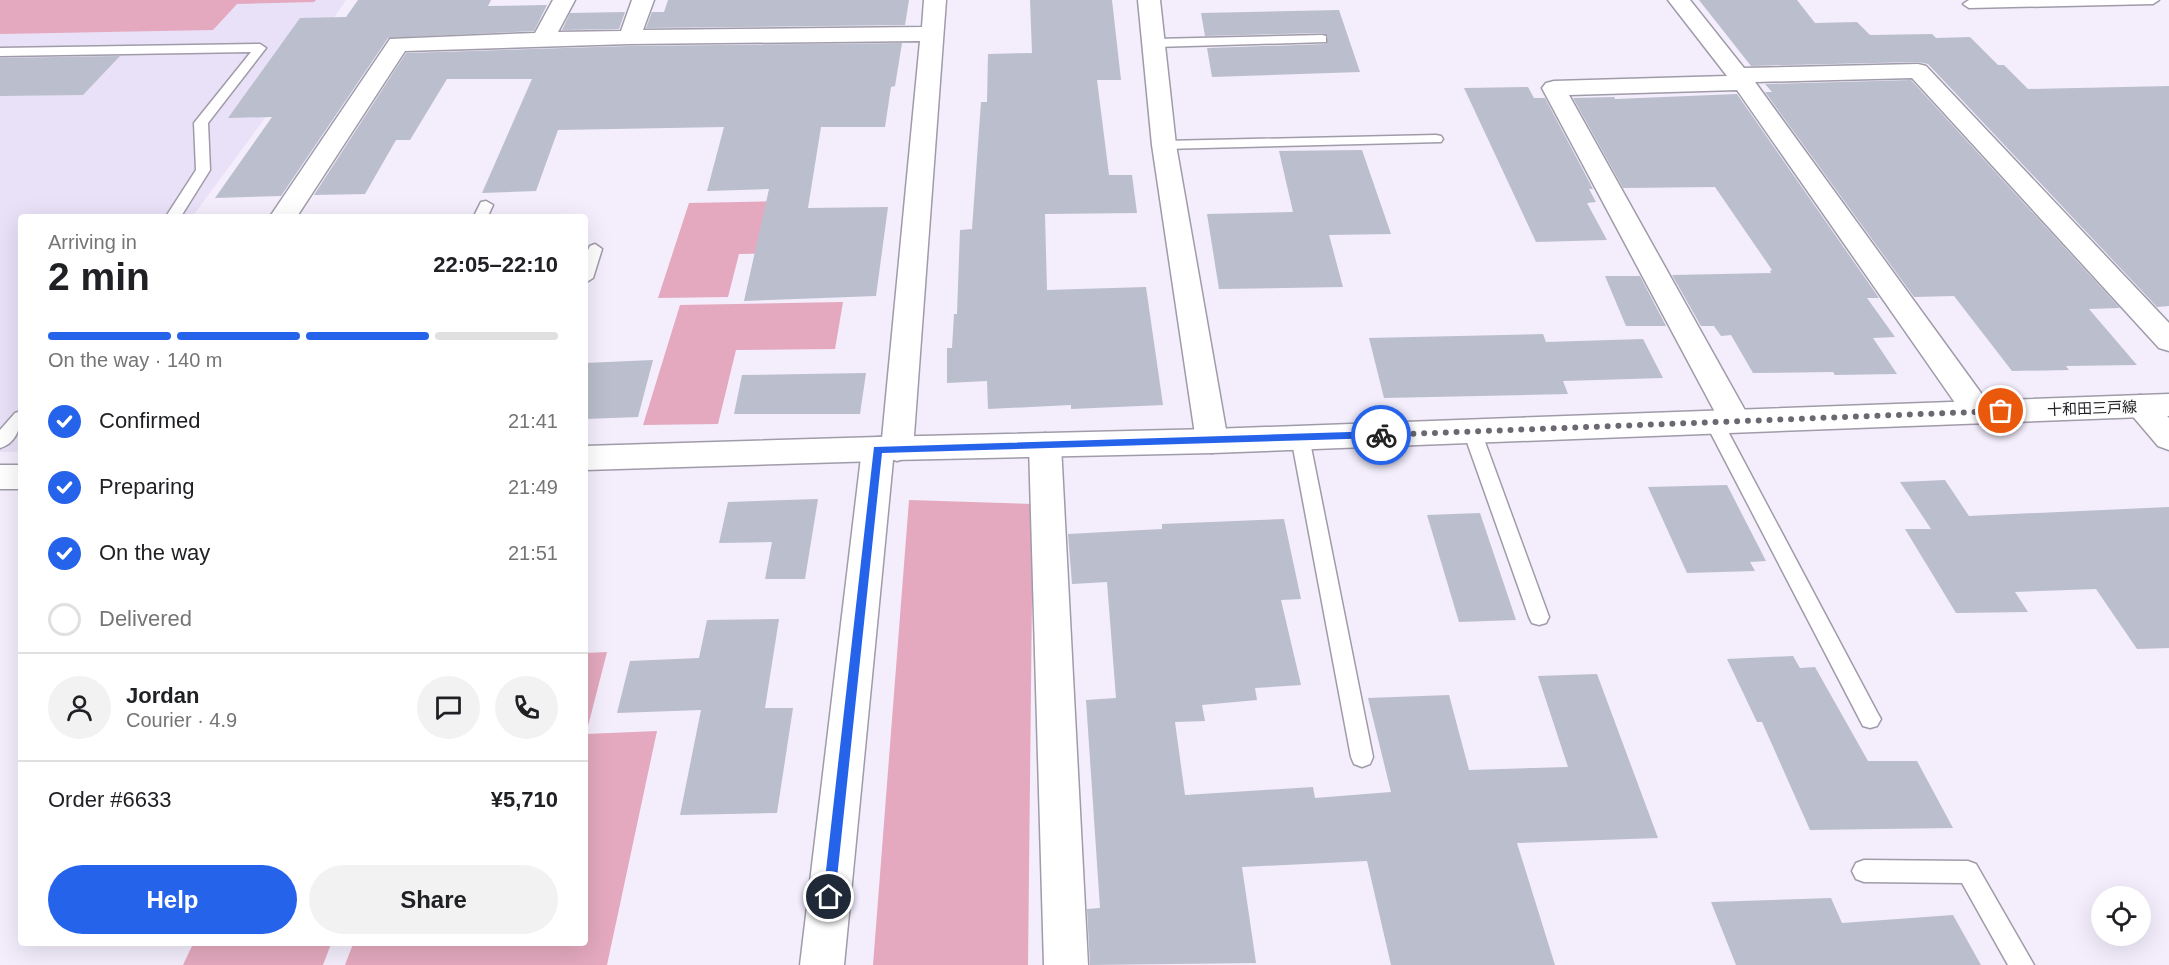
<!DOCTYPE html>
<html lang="en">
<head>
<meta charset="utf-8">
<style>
  body { margin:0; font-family:Helvetica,"Noto Sans JP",sans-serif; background:#f2f2f2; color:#202124; height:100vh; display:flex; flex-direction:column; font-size:22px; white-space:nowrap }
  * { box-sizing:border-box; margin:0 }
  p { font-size:20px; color:#757577 }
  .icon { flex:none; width:33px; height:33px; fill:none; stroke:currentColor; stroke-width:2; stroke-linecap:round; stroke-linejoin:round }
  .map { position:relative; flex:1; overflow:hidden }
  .sheet { position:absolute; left:18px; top:214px; width:570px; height:732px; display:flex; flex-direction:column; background:#fff; border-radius:6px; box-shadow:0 6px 24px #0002 }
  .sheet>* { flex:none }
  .tools { position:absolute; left:2091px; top:886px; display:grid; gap:12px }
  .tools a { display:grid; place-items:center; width:60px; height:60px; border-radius:50%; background:#fff; box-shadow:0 6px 24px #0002; font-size:30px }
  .pin { position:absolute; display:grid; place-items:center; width:51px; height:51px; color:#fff; margin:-26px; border:3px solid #fff; border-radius:50%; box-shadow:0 2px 6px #0007 }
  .courier { position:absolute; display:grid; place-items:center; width:60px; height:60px; margin:-30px; border:4px solid #2563eb; border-radius:50%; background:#fff; color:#222; box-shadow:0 2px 8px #0007 }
  .head em { font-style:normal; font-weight:700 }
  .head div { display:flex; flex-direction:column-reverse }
  .head { display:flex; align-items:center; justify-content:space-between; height:102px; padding:0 30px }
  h1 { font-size:39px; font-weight:700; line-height:45px }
  .bar { display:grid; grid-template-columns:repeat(4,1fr); gap:9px 6px; align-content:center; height:72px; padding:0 30px }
  .bar i { height:8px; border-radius:4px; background:#e0e0e0 }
  .bar .active { background:#2563eb }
  .bar p { grid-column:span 4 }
  .line { display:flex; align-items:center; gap:15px; padding:0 30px; border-top:2px solid #e0e0e0 }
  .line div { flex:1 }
  .round { display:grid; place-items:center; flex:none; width:63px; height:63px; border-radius:32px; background:#f2f2f2 }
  ol { padding:0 30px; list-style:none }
  li { display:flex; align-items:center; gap:18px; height:66px }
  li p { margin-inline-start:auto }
  li .icon { padding:6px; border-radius:50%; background:#2563eb; color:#fff; stroke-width:4 }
  li:last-child { color:#757577 }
  li i { width:33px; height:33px; border:3px solid #e0e0e0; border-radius:50% }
  .button { display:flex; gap:12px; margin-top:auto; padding:12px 30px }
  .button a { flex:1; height:69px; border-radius:36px; background:#2563eb; color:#fff; font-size:24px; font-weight:700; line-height:69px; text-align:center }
  .button a+a { background:#f2f2f2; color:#202124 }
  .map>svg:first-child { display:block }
  .built { fill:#e9e1f7 }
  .green { fill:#e4a9be }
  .building { fill:#bbbecd }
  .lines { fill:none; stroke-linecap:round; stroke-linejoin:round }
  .lane-casing { stroke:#a09ba9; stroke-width:3 }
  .street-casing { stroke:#a09ba9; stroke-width:3 }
  .secondary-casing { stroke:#a09ba9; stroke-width:3 }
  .primary-casing { stroke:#a09ba9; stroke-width:3 }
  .lane { fill:#fff; fill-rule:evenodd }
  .street { fill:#fff; fill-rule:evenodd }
  .secondary { fill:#fff; fill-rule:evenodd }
  .primary { fill:#fff; fill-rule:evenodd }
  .route { fill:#2563eb }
  .done { stroke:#6c6871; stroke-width:6; stroke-dasharray:0 10.8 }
  .labels { text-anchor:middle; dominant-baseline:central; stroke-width:4.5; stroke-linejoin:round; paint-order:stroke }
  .street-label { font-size:15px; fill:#232126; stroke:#fdfefd }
</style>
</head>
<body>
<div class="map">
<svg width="2169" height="965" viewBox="0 0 2169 965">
  <rect width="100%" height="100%" fill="#f3edfc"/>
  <polygon class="built" points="0,0 346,0 262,122 192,217 21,218 21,446 17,452 0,452"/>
  <g class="green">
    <polygon points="0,0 316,0 314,2 237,4 213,30 0,34"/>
    <polygon points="795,201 784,253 739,254 728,297 658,298 689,203"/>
    <polygon points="843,302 835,349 736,350 718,424 643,425 680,305"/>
    <polygon points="909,500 1033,504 1028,965 873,965"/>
    <polygon points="607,652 586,734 657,731 607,965 345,965 353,944 585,944 585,653"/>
    <polygon points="193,944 331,944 323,965 183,965"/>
  </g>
  <g class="building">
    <polygon points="358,0 491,0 488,6 547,5 534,31 388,38 281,196 215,198 272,117 228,118 300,18 346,17"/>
    <polygon points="668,0 909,0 905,25 646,28 652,12 664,12"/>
    <polygon points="1030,0 1112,0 1121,80 1097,80 1109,175 1132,175 1137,213 1045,214 1047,290 1146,287 1163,405 1071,409 1071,405 988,409 987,381 947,383 947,348 952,348 954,314 957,314 960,230 972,229 981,102 987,102 988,54 1032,53"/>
    <polygon points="1699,0 1797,0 1815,23 1857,22 1870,35 1932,34 1936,38 1970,37 1998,65 2004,65 2028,89 2169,86 2169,306 2157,307 1928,64 1918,62 1751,66"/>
    <polygon points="1339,10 1360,72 1212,77 1207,48 1326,44 1328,36 1322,33 1205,36 1201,13"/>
    <polygon points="625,12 619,29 562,30 570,13"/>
    <polygon points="902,43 895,86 891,87 885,127 821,127 808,208 888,207 876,296 744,301 769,189 707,191 724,127 558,130 536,191 482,193 532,79 447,79 410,140 396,140 365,194 314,195 406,53 630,46"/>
    <polygon points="120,56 83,95 0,96 0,58"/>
    <polygon points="1911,80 2120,308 2089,309 2137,365 2066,366 2069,370 2012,371 1954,296 1914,297 1765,92 1772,92 1765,84"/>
    <polygon points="1528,87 1534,98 1545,98 1593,189 1589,189 1596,202 1587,203 1607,240 1536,242 1464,88"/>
    <polygon points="1737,94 1879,298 1867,298 1895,337 1873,338 1897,374 1835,375 1833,372 1753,373 1731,335 1721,336 1714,326 1701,326 1672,275 1771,273 1770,271 1772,270 1715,187 1623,188 1573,98 1614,97 1615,99"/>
    <polygon points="1362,150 1391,234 1329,235 1343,287 1219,289 1207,214 1293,212 1279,151"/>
    <polygon points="1605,276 1640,276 1666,326 1626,326"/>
    <polygon points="1543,334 1546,342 1643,339 1663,378 1563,381 1568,394 1384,398 1369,338"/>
    <polygon points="653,360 638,417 585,419 585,363"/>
    <polygon points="866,373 860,414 734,414 742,375"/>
    <polygon points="1945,480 1969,516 2169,507 2169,648 2137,649 2096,589 2015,592 2028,612 1956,613 1905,529 1931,529 1900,482"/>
    <polygon points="1727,485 1766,561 1750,562 1755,571 1687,573 1648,487"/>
    <polygon points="818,499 805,579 765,579 772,542 719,543 728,502"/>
    <polygon points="1480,513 1516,620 1459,622 1427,515"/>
    <polygon points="1284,519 1301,599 1281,600 1301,685 1255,688 1257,700 1202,705 1205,721 1175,722 1185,795 1313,787 1315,798 1391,792 1368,698 1449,695 1469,770 1568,767 1538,676 1597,674 1658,838 1517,843 1555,965 1391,965 1367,861 1242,867 1256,963 1090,965 1087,909 1100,908 1086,700 1116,698 1107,582 1072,584 1068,534 1162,529 1162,524"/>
    <polygon points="779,619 765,708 793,708 777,813 680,815 701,710 617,713 630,661 699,658 707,620"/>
    <polygon points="1793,656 1800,668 1815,667 1868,761 1917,761 1953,828 1810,830 1762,722 1757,722 1727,659"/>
    <polygon points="1831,898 1842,923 1953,915 1981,965 1736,965 1711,902"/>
  </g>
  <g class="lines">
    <g class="lane-casing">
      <g id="lane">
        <polygon points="1991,0 2159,0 2153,4 1969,8 1963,4 1969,0"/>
        <polygon points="1322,35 1326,36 1326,42 1155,47 1149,43 1155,39"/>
        <polygon points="260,44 266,48 208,123 210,170 180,218 165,218 196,170 194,123 251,52 0,56 0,48"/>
        <polygon points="1436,135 1441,136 1443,139 1441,142 1164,149 1157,145 1164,141"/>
        <polygon points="486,201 493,205 487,218 473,218 481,202"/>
        <polygon points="595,244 602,249 593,278 585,283 585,256 590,246"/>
        <path d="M21 411C21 426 17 443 0 448V430L15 413Z"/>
        <polygon points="1714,416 1720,418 1723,422 1877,712 1881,719 1877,726 1870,728 1863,726 1705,422 1708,418"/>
        <polygon points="1472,425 1478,427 1481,431 1549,617 1546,623 1539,625 1532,623 1529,617 1463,431 1466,427"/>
        <polygon points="1300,431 1306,433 1309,437 1373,757 1370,764 1362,767 1354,764 1351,757 1291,437 1294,433"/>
        <polygon points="1864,860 1968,861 1976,864 2034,965 2008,965 1962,883 1864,882 1856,879 1852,871 1856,863"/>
      </g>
    </g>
    <g class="street-casing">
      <g id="street">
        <polygon points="553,0 575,0 558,32 621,31 632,0 654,0 643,30 922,27 924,0 946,0 913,449 908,457 897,461 886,457 881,449 920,41 630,44 405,51 296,218 269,218 390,39 535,33"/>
        <polygon points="1138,0 1160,0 1176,145 1228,441 1223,449 1212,453 1201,449 1196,441 1152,145"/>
        <polygon points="1668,0 1690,0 1744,68 1918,64 1926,66 2169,323 2169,351 2159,348 1912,78 1755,82 1989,404 1994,412 1989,420 1978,423 1967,420 1737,90 1569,95 1751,421 1746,429 1735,432 1724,429 1542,88 1546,83 1554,81 1727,76"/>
        <polygon points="2140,395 2151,398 2169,418 2169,450 2158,446 2124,406 2129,398"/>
        <polygon points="1045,433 1056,437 1061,445 1088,965 1044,965 1029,445 1034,437"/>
      </g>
    </g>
    <g class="secondary-casing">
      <g id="secondary">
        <polygon points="878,437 889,441 894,449 889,457 878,461 585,470 585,446"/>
        <rect x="0" y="465" width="21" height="24"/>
      </g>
    </g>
    <g class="primary-casing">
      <polygon id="primary" points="2169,394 2169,416 1212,453 893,460 844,965 800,965 862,449 867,441 878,437 1212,429"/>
    </g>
    <use href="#lane" class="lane"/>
    <use href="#street" class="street"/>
    <use href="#secondary" class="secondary"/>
    <use href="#primary" class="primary"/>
  </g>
  <polygon class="route" points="1381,431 1385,435 1381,438 882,453 835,897 834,901 829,903 825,901 823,897 874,447"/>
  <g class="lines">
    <polyline class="done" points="1381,435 2001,411"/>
  </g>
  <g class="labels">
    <g class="street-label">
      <text transform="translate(2092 408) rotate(-2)">十和田三戸線</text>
    </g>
  </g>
</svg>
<div class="tools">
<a><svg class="icon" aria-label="locate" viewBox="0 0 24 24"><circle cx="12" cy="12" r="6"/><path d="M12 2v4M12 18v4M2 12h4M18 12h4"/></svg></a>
</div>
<div class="pin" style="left:2001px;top:411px;background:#ea580c"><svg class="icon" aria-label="bag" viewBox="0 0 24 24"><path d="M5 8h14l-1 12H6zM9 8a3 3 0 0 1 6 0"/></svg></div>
<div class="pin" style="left:829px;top:897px;background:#1f2937"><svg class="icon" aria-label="home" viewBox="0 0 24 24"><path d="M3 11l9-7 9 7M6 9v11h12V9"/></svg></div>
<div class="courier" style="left:1381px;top:435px"><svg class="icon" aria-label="bike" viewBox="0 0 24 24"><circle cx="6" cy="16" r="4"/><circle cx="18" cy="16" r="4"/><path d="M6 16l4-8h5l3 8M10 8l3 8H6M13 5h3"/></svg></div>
<section class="sheet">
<div class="head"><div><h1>2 min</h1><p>Arriving in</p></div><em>22:05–22:10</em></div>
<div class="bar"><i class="active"></i><i class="active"></i><i class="active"></i><i></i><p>On the way · 140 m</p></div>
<ol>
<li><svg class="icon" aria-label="check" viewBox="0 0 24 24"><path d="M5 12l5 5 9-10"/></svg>Confirmed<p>21:41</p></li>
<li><svg class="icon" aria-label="check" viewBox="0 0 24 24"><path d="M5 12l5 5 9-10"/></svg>Preparing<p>21:49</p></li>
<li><svg class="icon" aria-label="check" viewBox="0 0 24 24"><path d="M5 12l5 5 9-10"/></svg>On the way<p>21:51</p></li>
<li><i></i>Delivered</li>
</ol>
<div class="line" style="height:108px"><a class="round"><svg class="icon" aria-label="person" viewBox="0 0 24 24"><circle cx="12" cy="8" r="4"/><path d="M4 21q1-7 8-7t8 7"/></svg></a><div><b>Jordan</b><p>Courier · 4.9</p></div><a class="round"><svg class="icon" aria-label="chat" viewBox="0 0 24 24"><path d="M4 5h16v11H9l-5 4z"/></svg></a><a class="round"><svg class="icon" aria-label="phone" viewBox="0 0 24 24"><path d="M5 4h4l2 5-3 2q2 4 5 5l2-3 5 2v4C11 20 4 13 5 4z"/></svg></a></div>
<div class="line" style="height:78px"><div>Order #6633</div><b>¥5,710</b></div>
<div class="button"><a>Help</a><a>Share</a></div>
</section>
</div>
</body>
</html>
